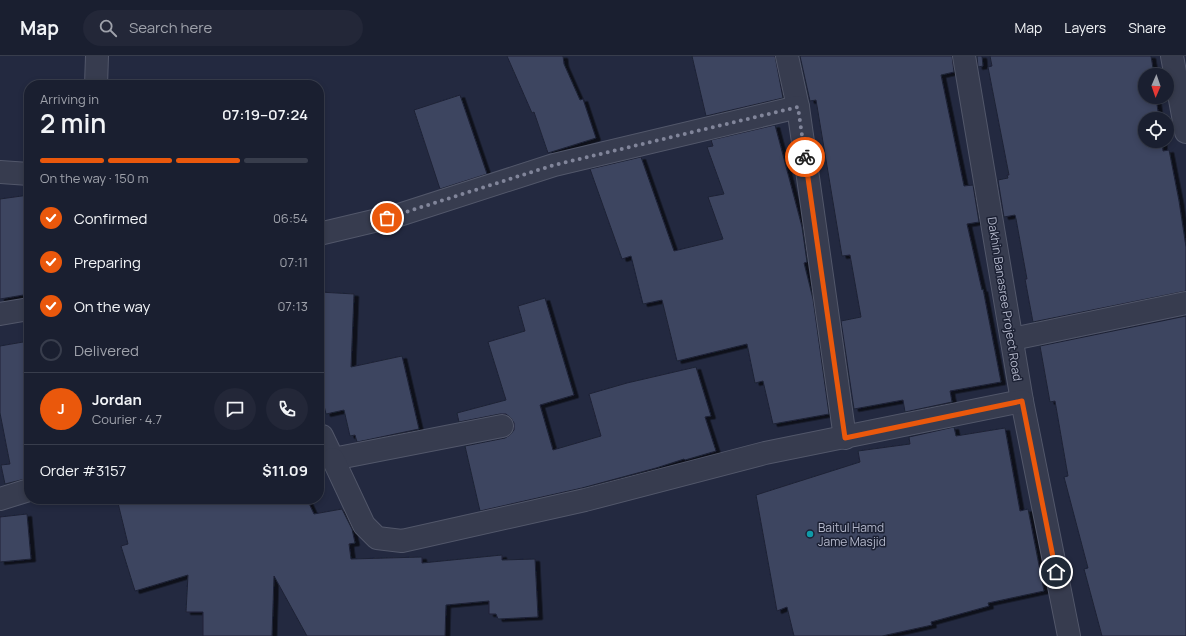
<!DOCTYPE html>
<html lang="en">
<head>
<meta charset="utf-8">
<style>
  body { margin:0; font-family:Manrope,sans-serif; background:#232738; color:#f1f3f6; height:100vh; display:flex; flex-direction:column; font-size:15px; white-space:nowrap }
  * { box-sizing:border-box; margin:0 }
  p { font-size:13px; color:#9fa2ab }
  .icon { flex:none; width:22px; height:22px; fill:none; stroke:currentColor; stroke-width:2; stroke-linecap:round; stroke-linejoin:round }
  .map { position:relative; flex:1; overflow:hidden }
  .details { position:absolute; left:24px; top:24px; width:300px; height:424px; display:flex; flex-direction:column; background:#1a1f30; border-radius:16px; box-shadow:0 2px 6px #0003,0 0 0 1px #383d4c }
  .details>* { flex:none }
  .needle { width:26px; rotate:182deg }
  .controls { position:absolute; left:1138px; top:12px; display:grid; gap:8px }
  .controls a { display:grid; place-items:center; width:36px; height:36px; border-radius:50%; background:#1a1f30; box-shadow:0 2px 6px #0003,0 0 0 1px #383d4c; font-size:20px }
  .pin { position:absolute; display:grid; place-items:center; width:34px; height:34px; color:#fff; margin:-17px; border:2px solid #fff; border-radius:50%; box-shadow:0 1px 4px #0007 }
  .courier { position:absolute; display:grid; place-items:center; width:40px; height:40px; margin:-20px; border:3px solid #ea580c; border-radius:50%; background:#fff; color:#222; box-shadow:0 1px 5px #0007 }
  .head em { font-style:normal; font-weight:600 }
  .head div { display:flex; flex-direction:column-reverse }
  .head { display:flex; align-items:center; justify-content:space-between; height:68px; padding:0 16px }
  h1 { font-size:26px; font-weight:600; line-height:30px }
  .bar { display:grid; grid-template-columns:repeat(4,1fr); gap:6px 4px; align-content:center; height:48px; padding:0 16px }
  .bar i { height:5px; border-radius:3px; background:#383d4c }
  .bar .active { background:#ea580c }
  .bar p { grid-column:span 4 }
  .line { display:flex; align-items:center; gap:10px; padding:0 16px; border-top:1px solid #383d4c }
  .line div { flex:1 }
  .round { display:grid; place-items:center; flex:none; width:42px; height:42px; border-radius:21px; background:#232738 }
  ol { padding:0 16px; list-style:none }
  li { display:flex; align-items:center; gap:12px; height:44px }
  li p { margin-inline-start:auto }
  li .icon { padding:4px; border-radius:50%; background:#ea580c; color:#fff; stroke-width:4 }
  li:last-child { color:#9fa2ab }
  li i { width:22px; height:22px; border:2px solid #383d4c; border-radius:50% }
  header { display:flex; align-items:center; gap:24px; box-sizing:border-box; height:56px; padding:0 20px; background:#1a1f30; border-bottom:1px solid #383d4c }
  header strong { font-size:19px }
  nav { display:flex; gap:22px; margin-inline-start:auto; font-size:14px }
  .search { width:280px; height:36px; background:#232738; display:flex; align-items:center; gap:10px; box-sizing:border-box; padding:0 14px; border-radius:22px; color:#9fa2ab; font-size:15px }
  .map>svg:first-child { display:block }
  .building { fill:#3e4560; stroke:#1e2336; filter:url(#shadow) }
  .lines { fill:none; stroke-linecap:round; stroke-linejoin:round }
  .minor-casing { stroke:#52576a; stroke-width:24 }
  .minor { stroke:#373c4f; stroke-width:22 }
  .done { stroke:#81859a; stroke-width:4; stroke-dasharray:0 7.2 }
  .route { stroke:#ea580c; stroke-width:5 }
  .culture-dot { fill:#0f9aa8; stroke:#1c2134; stroke-width:1.5 }
  .labels { text-anchor:middle; dominant-baseline:central; stroke-width:3; stroke-linejoin:round; paint-order:stroke }
  .street-label { font-size:12px; fill:#b3b7ca; stroke:#1c2134 }
  .poi-label { font-size:12px; fill:#b3b7ca; stroke:#1c2134; text-anchor:start }
</style>
</head>
<body>
<header>
<strong>Map</strong>
<div class="search"><svg class="icon" aria-label="search" viewBox="0 0 24 24"><circle cx="10" cy="10" r="6"/><path d="M15 15l6 6"/></svg>Search here</div>
<nav><a>Map</a><a>Layers</a><a>Share</a></nav>
</header>
<div class="map">
<svg width="1186" height="580" viewBox="0 0 1186 580">
  <defs>
    <filter id="shadow"><feDropShadow dx="4.5" dy="2.5" stdDeviation="0" flood-color="#0009"/></filter>
  </defs>
  <rect width="100%" height="100%" fill="#232940"/>
  <g class="building">
    <polygon points="507,0 563,0 564,8 580,44 583,43 596,82 548,97 534,56 532,57"/>
    <polygon points="692,0 775,0 783,42 706,60"/>
    <polygon points="800,0 952,0 954,16 941,19 964,130 973,129 979,166 967,168 982,234 983,233 1001,326 950,335 952,346 905,356 903,344 854,353 841,265 861,261 850,199 842,200 816,44 810,45"/>
    <polygon points="977,0 982,0 983,10 978,11"/>
    <polygon points="990,0 1151,0 1154,19 1145,19 1145,41 1156,41 1159,63 1145,63 1145,85 1162,85 1163,95 1169,94 1179,145 1186,191 1186,235 1033,266 1025,223 1027,223 1016,163 1015,159 1004,161 998,124 1008,122 1007,119 1009,119 988,11 992,10"/>
    <polygon points="460,39 487,118 440,133 414,54"/>
    <polygon points="775,69 802,171 807,206 804,207 813,243 829,358 773,368 763,325 755,327 747,288 677,305 662,244 643,248 631,200 622,203 590,113 641,101 674,195 723,183 708,141 724,138 707,91 713,90 711,84"/>
    <polygon points="29,139 29,238 0,243 0,143"/>
    <polygon points="319,236 354,238 351,311 402,300 419,373 357,386 355,379 350,380 344,354 326,358 319,328"/>
    <polygon points="545,242 574,339 540,349 553,394 601,380 589,338 627,327 696,311 711,360 705,361 716,395 685,404 684,403 656,412 582,432 480,455 465,390 505,382 510,379 514,374 514,367 511,362 506,358 500,358 459,366 457,357 506,344 488,286 525,275 518,250"/>
    <polygon points="1186,260 1186,580 1102,580 1084,513 1088,512 1064,421 1068,420 1055,345 1050,346 1040,290"/>
    <polygon points="29,285 29,422 5,428 1,409 10,408 0,357 0,290"/>
    <polygon points="954,371 956,380 1005,372 1020,455 1028,453 1044,535 988,547 989,550 931,566 932,569 882,580 794,580 787,551 777,555 756,439 860,406 858,395 910,388 909,381"/>
    <polygon points="117,443 307,443 314,458 342,453 352,473 355,487 349,488 351,503 422,501 422,507 502,499 502,504 535,503 538,561 498,563 496,558 489,558 489,545 446,549 445,580 307,580 274,520 272,580 203,580 203,556 186,556 188,519 135,535 121,490 128,488"/>
    <polygon points="27,458 31,503 0,506 0,461"/>
  </g>
  <g class="lines">
    <g class="minor-casing">
      <g id="minor">
        <polyline points="787,0 798,51 845,382"/>
        <polyline points="964,0 1022,345 1069,580"/>
        <polyline points="1172,0 1186,76"/>
        <polyline points="96,29 97,0"/>
        <polyline points="0,116 29,118"/>
        <polyline points="319,178 399,159 554,109 798,51"/>
        <polyline points="0,258 29,253"/>
        <polyline points="1012,283 1186,247"/>
        <polyline points="319,380 322,380 333,403 502,370"/>
        <polyline points="333,403 364,469 377,482 402,485 585,444 765,397 1022,345"/>
        <polyline points="0,443 29,434"/>
      </g>
    </g>
    <use href="#minor" class="minor"/>
  </g>
  <g class="lines">
    <polyline class="done" points="387,162 554,109 798,51 805,101"/>
    <polyline class="route" points="805,101 845,382 1022,345 1056,516"/>
  </g>
  <circle class="culture-dot" cx="810" cy="478" r="4"/>
  <g class="labels">
    <g class="street-label">
      <text transform="translate(1005 243) rotate(81)">Dakhin Banasree Project Road</text>
    </g>
    <g class="poi-label">
      <text x="818" y="471">Baitul Hamd<tspan x="818" dy="14">Jame Masjid</tspan></text>
    </g>
  </g>
</svg>
<div class="controls">
<a><svg class="needle" viewBox="-14 -14 28 28"><path d="M0-13l5 13h-10z" fill="#e53935"/><path d="M0 13l5-13h-10z" fill="#9fa2ab"/></svg></a>
<a><svg class="icon" aria-label="locate" viewBox="0 0 24 24"><circle cx="12" cy="12" r="6"/><path d="M12 2v4M12 18v4M2 12h4M18 12h4"/></svg></a>
</div>
<div class="pin" style="left:387px;top:162px;background:#ea580c"><svg class="icon" aria-label="bag" viewBox="0 0 24 24"><path d="M5 8h14l-1 12H6zM9 8a3 3 0 0 1 6 0"/></svg></div>
<div class="pin" style="left:1056px;top:516px;background:#1f2937"><svg class="icon" aria-label="home" viewBox="0 0 24 24"><path d="M3 11l9-7 9 7M6 9v11h12V9"/></svg></div>
<div class="courier" style="left:805px;top:101px"><svg class="icon" aria-label="bike" viewBox="0 0 24 24"><circle cx="6" cy="16" r="4"/><circle cx="18" cy="16" r="4"/><path d="M6 16l4-8h5l3 8M10 8l3 8H6M13 5h3"/></svg></div>
<section class="details">
<div class="head"><div><h1>2 min</h1><p>Arriving in</p></div><em>07:19–07:24</em></div>
<div class="bar"><i class="active"></i><i class="active"></i><i class="active"></i><i></i><p>On the way · 150 m</p></div>
<ol>
<li><svg class="icon" aria-label="check" viewBox="0 0 24 24"><path d="M5 12l5 5 9-10"/></svg>Confirmed<p>06:54</p></li>
<li><svg class="icon" aria-label="check" viewBox="0 0 24 24"><path d="M5 12l5 5 9-10"/></svg>Preparing<p>07:11</p></li>
<li><svg class="icon" aria-label="check" viewBox="0 0 24 24"><path d="M5 12l5 5 9-10"/></svg>On the way<p>07:13</p></li>
<li><i></i>Delivered</li>
</ol>
<div class="line" style="height:72px"><b class="round" style="background:#ea580c;color:#fff">J</b><div><b>Jordan</b><p>Courier · 4.7</p></div><a class="round"><svg class="icon" aria-label="chat" viewBox="0 0 24 24"><path d="M4 5h16v11H9l-5 4z"/></svg></a><a class="round"><svg class="icon" aria-label="phone" viewBox="0 0 24 24"><path d="M5 4h4l2 5-3 2q2 4 5 5l2-3 5 2v4C11 20 4 13 5 4z"/></svg></a></div>
<div class="line" style="height:52px"><div>Order #3157</div><b>$11.09</b></div>
</section>
</div>
</body>
</html>
